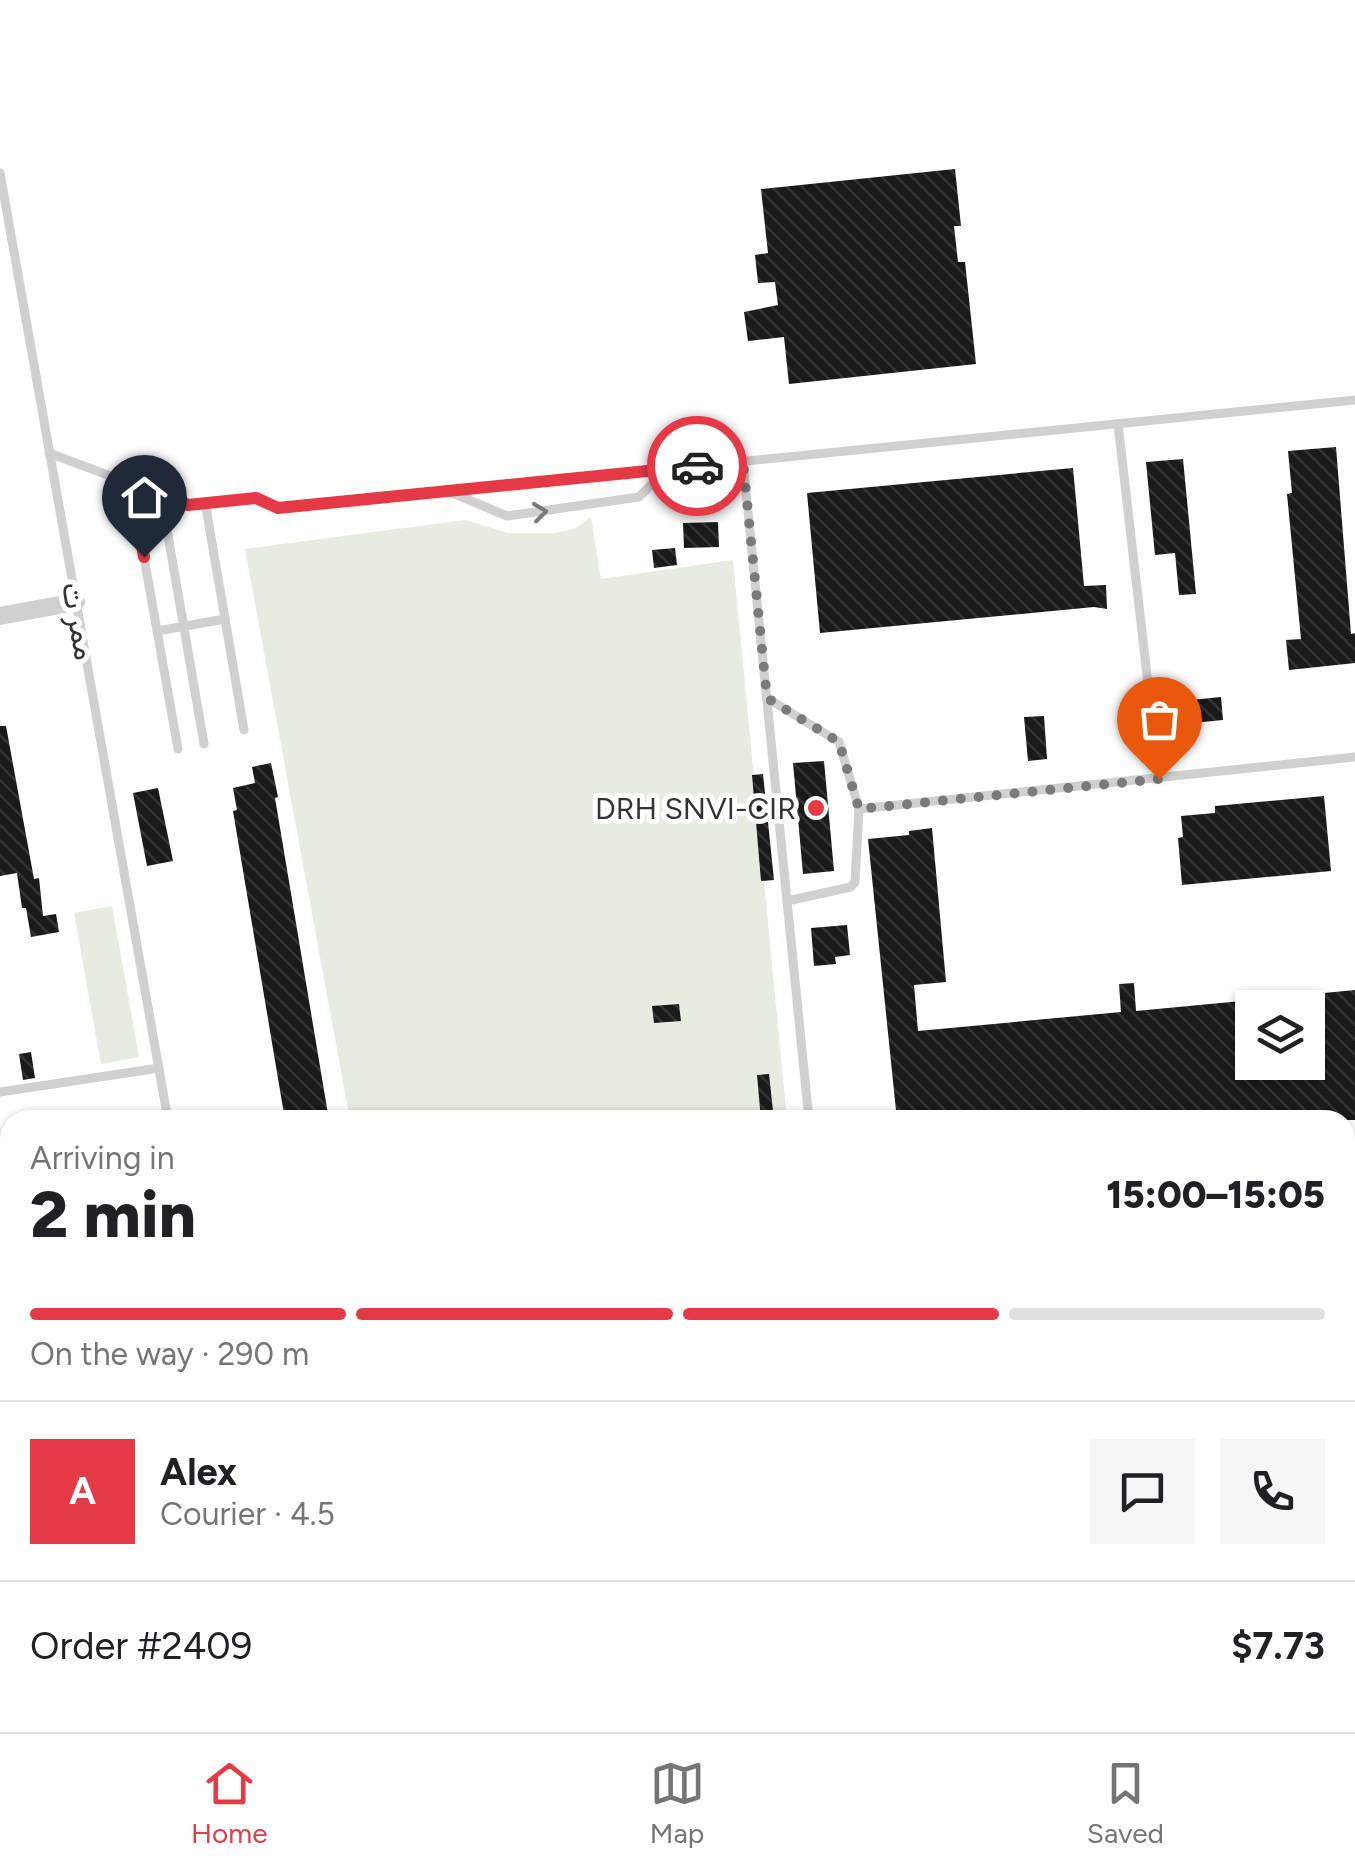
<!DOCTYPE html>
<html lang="en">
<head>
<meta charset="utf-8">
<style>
  body { margin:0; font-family:Figtree,Vazirmatn,sans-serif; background:#f6f6f6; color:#202124; height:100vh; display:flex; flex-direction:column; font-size:38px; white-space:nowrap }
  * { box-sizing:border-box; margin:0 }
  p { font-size:32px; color:#757577 }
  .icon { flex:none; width:55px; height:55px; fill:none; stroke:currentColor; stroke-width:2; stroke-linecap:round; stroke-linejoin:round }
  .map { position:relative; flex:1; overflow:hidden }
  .drawer { position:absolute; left:0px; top:1110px; width:1355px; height:622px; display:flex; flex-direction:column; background:#fff; border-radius:30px 30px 0 0; box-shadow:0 2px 8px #0004 }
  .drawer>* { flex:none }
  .controls { position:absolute; left:1235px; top:990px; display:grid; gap:20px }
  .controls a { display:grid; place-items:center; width:90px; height:90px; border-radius:0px; background:#fff; box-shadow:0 2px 8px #0004; font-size:50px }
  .pin { position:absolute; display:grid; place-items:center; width:85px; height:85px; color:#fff; margin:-102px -42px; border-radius:50% 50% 50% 0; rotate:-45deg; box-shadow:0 0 10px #0007 }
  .pin .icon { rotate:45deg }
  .courier { position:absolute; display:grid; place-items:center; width:100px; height:100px; margin:-50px; border:8px solid #e63946; border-radius:50%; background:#fff; color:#222; box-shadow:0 2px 12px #0007 }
  .head em { font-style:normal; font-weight:800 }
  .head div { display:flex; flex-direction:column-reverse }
  .head { display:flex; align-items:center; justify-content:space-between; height:170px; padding:0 30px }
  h1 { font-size:65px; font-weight:800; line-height:75px }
  .bar { display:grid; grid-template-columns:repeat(4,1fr); gap:15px 10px; align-content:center; height:120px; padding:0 30px }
  .bar i { height:12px; border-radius:8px; background:#e0e0e0 }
  .bar .current { background:#e63946 }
  .bar p { grid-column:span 4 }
  .line { display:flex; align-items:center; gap:25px; padding:0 30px; border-top:2px solid #e0e0e0 }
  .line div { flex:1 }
  .round { display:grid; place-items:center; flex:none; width:105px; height:105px; border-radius:0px; background:#f6f6f6 }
  .menu { display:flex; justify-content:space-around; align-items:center; height:140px; border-top:2px solid #e0e0e0; background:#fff; font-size:28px; color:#757577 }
  .menu a { display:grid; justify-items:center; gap:5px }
  .menu .current { color:#e63946 }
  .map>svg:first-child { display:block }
  .grass { fill:#e6ecdf }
  .building { fill:url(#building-back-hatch) }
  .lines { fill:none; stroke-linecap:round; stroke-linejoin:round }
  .service { stroke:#d0d0d0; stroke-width:9 }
  .minor { stroke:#d0d0d0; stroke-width:18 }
  .oneway { stroke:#7a7a7a }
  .done { stroke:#7a7a7a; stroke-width:10; stroke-dasharray:0 18 }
  .route { stroke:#e63946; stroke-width:12 }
  .poi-dot { fill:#e63946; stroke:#fff; stroke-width:4 }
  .labels { text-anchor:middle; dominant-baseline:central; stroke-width:10; stroke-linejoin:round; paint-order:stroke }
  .street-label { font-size:30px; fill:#333; stroke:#fff }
  .poi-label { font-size:30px; fill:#333; stroke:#fff; text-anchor:end }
</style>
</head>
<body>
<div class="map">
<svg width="1355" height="1732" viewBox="0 0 1355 1732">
  <defs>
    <pattern id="building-back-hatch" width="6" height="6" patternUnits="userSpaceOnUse" patternTransform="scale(2.5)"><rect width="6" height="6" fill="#1a1a1a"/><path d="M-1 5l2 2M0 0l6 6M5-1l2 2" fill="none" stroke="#333"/></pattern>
  </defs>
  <rect width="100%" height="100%" fill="#fff"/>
  <g class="grass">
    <polygon points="591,517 601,579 733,560 787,1120 350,1120 245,549 465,520 508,533 554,533 574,529"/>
    <polygon points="112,906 139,1057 101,1064 74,913"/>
    <polygon points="1355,1556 1355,1732 463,1732 461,1723 1345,1722 1345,1557"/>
  </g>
  <g class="building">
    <polygon points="955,169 961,226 954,226 958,262 965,262 976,364 789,384 784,337 748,341 744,312 778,305 775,282 758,283 755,255 768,253 761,189"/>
    <polygon points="1336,447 1351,634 1355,633 1355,663 1289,670 1286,640 1301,639 1287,494 1292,493 1288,451"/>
    <polygon points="1183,459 1196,594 1179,595 1175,553 1155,555 1146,462"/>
    <polygon points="1073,468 1084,586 1106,585 1107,609 1094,607 820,633 807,493"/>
    <polygon points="718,522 719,547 684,548 683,523"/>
    <polygon points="675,548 677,565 654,568 652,550"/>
    <polygon points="1221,697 1223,720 1183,724 1181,701"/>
    <polygon points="1044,716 1047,759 1028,761 1024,717"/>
    <polygon points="0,726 6,726 34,879 39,878 43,916 56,914 59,932 31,937 26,908 22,908 17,873 0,876"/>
    <polygon points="824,761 834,871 803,874 793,763"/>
    <polygon points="271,763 278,797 275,798 329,1120 285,1120 233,811 237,810 233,788 255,783 252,767"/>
    <polygon points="763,774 774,880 761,881 752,775"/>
    <polygon points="158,788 173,861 147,866 133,793"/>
    <polygon points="1324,796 1331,871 1182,885 1178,838 1183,837 1181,816 1215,813 1215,806"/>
    <polygon points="932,828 946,982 914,985 918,1031 1121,1012 1119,984 1134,983 1136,1011 1252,1000 1252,1062 1308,1062 1308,1008 1263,1008 1262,999 1355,990 1355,1120 897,1120 868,839 909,835 909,831"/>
    <polygon points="847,925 850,955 835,957 836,964 814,966 811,928"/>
    <polygon points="679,1004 681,1021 654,1023 652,1006"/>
    <polygon points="31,1052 35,1078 23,1080 19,1054"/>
    <polygon points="769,1074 774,1120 761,1120 757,1075"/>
  </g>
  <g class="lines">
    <g class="service">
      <polyline points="0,173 168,1120"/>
      <polyline points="1118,424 1159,779"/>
      <polyline points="49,453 188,505 256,498 277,508 1355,400"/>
      <polyline points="743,462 809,1120"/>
      <polyline points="131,484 178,749"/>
      <polyline points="450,492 507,516 639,497 666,470"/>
      <polyline points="161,495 204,744"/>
      <polyline points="205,502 244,730"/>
      <polyline points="157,631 225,619"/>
      <polyline points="767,698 839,742 859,809 1355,757"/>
      <polyline points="787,901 851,887 855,882 859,809"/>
      <polyline points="0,1092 159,1068"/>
      <polyline points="0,1477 10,1475"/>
      <polyline points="1345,1537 1355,1536"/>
      <polyline points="274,1722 276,1732"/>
      <polyline points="43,1732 80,1722"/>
    </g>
    <polyline class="minor" points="0,616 76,602"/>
  </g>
  <defs><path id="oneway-chevron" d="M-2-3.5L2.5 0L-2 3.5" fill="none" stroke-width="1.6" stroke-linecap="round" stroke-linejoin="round" transform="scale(2.5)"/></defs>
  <use class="oneway" href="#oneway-chevron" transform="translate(540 512) rotate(-7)"/>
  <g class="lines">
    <polyline class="done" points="697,466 743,462 767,698 839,742 859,809 1159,779"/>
    <polyline class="route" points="144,557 131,484 188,505 256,498 278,508 697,466"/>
  </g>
  <circle class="poi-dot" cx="816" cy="808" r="10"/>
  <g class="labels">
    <g class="street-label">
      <text transform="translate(79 621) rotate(80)">ممر ت</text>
    </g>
    <g class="poi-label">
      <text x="796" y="808">DRH SNVI-CIR</text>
    </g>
  </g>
</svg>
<div class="controls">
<a><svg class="icon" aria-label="layers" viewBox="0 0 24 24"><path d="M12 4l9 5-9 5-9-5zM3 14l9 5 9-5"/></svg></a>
</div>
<div class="pin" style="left:1159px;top:779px;background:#ea580c"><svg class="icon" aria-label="bag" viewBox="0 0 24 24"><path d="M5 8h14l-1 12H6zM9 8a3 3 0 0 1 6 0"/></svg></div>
<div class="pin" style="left:144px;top:557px;background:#1f2937"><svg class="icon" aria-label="home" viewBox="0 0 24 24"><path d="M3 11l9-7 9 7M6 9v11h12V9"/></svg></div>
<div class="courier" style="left:697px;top:466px"><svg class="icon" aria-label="car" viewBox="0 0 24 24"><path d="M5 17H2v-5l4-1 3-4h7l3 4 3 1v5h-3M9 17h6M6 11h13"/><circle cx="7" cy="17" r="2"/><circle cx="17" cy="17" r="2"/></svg></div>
<section class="drawer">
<div class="head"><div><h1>2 min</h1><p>Arriving in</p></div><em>15:00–15:05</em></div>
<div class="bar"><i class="current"></i><i class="current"></i><i class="current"></i><i></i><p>On the way · 290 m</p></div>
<div class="line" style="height:180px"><b class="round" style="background:#e63946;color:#fff">A</b><div><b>Alex</b><p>Courier · 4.5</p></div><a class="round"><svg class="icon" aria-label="chat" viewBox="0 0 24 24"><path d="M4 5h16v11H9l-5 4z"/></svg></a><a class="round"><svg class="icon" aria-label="phone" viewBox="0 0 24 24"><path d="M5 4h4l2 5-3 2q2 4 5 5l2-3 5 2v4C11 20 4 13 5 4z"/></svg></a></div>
<div class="line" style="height:130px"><div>Order #2409</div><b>$7.73</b></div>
</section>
</div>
<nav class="menu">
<a class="current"><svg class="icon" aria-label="home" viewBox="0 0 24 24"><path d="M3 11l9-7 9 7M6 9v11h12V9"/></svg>Home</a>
<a><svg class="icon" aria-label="map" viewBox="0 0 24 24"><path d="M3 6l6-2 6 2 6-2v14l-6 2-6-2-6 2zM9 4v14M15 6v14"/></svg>Map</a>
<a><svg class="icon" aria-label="saved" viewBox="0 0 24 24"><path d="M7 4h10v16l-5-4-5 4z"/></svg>Saved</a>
</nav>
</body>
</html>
